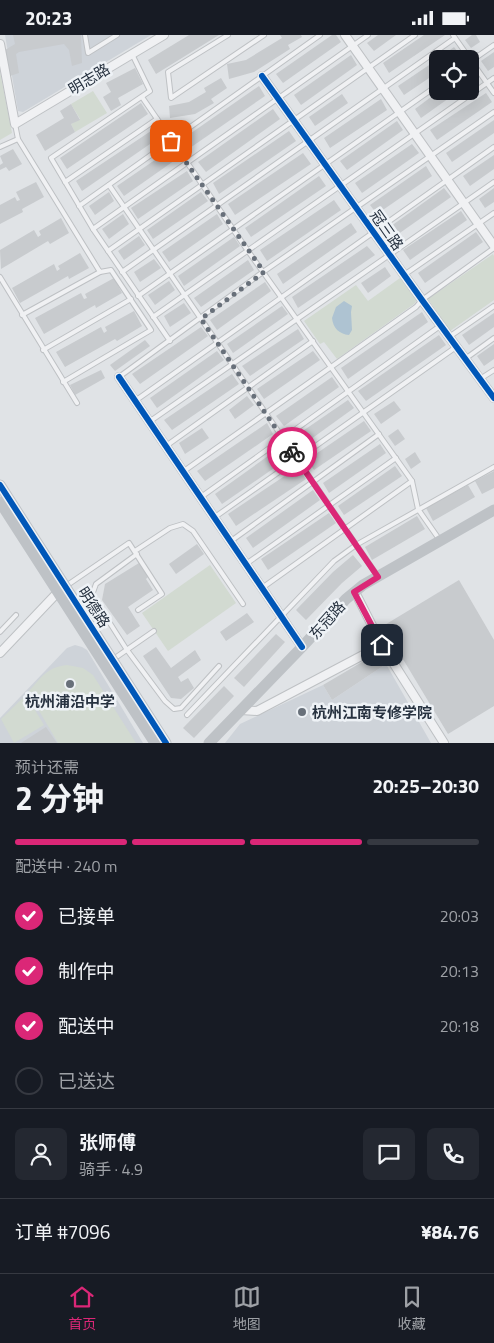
<!DOCTYPE html>
<html lang="zh">
<head>
<meta charset="utf-8">
<style>
  body { margin:0; font-family:"Titillium Web","Noto Sans SC",sans-serif; background:#242831; color:#f1f3f6; height:100vh; display:flex; flex-direction:column; font-size:19px; white-space:nowrap }
  * { box-sizing:border-box; margin:0 }
  p { font-size:16px; color:#9ea1a6 }
  .icon { flex:none; width:28px; height:28px; fill:none; stroke:currentColor; stroke-width:2; stroke-linecap:round; stroke-linejoin:round }
  .map { position:relative; height:708px; overflow:hidden }
  .sheet { display:flex; flex-direction:column; background:#171b24; flex:1 }
  .sheet>* { flex:none }
  .fabs { position:absolute; left:429px; top:15px; display:grid; gap:10px }
  .fabs a { display:grid; place-items:center; width:50px; height:50px; border-radius:8px; background:#171b24; box-shadow:0 5px 20px #0002; font-size:25px }
  .pin { position:absolute; display:grid; place-items:center; width:42px; height:42px; color:#fff; margin:-21px; border-radius:10px; box-shadow:0 2px 8px #0006 }
  .courier { position:absolute; display:grid; place-items:center; width:50px; height:50px; margin:-25px; border:4px solid #db2777; border-radius:50%; background:#fff; color:#222; box-shadow:0 1px 6px #0007 }
  .overview em { font-style:normal; font-weight:700 }
  .overview div { display:flex; flex-direction:column-reverse }
  .overview { display:flex; align-items:center; justify-content:space-between; height:85px; padding:0 15px }
  h1 { font-size:32px; font-weight:700; line-height:38px }
  .bar { display:grid; grid-template-columns:repeat(4,1fr); gap:8px 5px; align-content:center; height:60px; padding:0 15px }
  .bar i { height:6px; border-radius:4px; background:#363941 }
  .bar .selected { background:#db2777 }
  .bar p { grid-column:span 4 }
  .line { display:flex; align-items:center; gap:12px; padding:0 15px; border-top:1px solid #363941 }
  .line div { flex:1 }
  .round { display:grid; place-items:center; flex:none; width:52px; height:52px; border-radius:8px; background:#242831 }
  ol { padding:0 15px; list-style:none }
  li { display:flex; align-items:center; gap:15px; height:55px }
  li p { margin-inline-start:auto }
  li .icon { padding:5px; border-radius:50%; background:#db2777; color:#fff; stroke-width:4 }
  li:last-child { color:#9ea1a6 }
  li i { width:28px; height:28px; border:2px solid #363941; border-radius:50% }
  .status { display:flex; justify-content:space-between; align-items:center; height:35px; padding:0 25px; background:#171b24; direction:ltr }
  .status svg { height:14px; fill:currentColor }
  .tab-bar { display:flex; justify-content:space-around; align-items:center; height:70px; border-top:1px solid #363941; background:#171b24; font-size:14px; color:#9ea1a6 }
  .tab-bar a { display:grid; justify-items:center; gap:2px }
  .tab-bar .selected { color:#db2777 }
  .map>svg:first-child { display:block }
  .built { fill:#ced3d9 }
  .green { fill:#d2dad1 }
  .water { fill:#aec3d2 }
  .building { fill:#c8cbce }
  .lines { fill:none; stroke-linecap:round; stroke-linejoin:round }
  .lane-casing { stroke:#bec1c4; stroke-width:6 }
  .street-casing { stroke:#bec1c4; stroke-width:10 }
  .lane { stroke:#f0f1f3; stroke-width:4 }
  .street { stroke:#f0f1f3; stroke-width:8 }
  .secondary { stroke:#bec2c6; stroke-width:11 }
  .cycleway-casing { stroke:#eef2f6; stroke-width:9 }
  .cycleway { stroke:#0057b8; stroke-width:6 }
  .done { stroke:#68707a; stroke-width:5; stroke-dasharray:0 9 }
  .route { stroke:#db2777; stroke-width:6 }
  .poi-dot { fill:#68707a; stroke:#eef2f6; stroke-width:2 }
  .labels { text-anchor:middle; dominant-baseline:central; stroke-width:5; stroke-linejoin:round; paint-order:stroke }
  .street-label { font-size:15px; fill:#273240; stroke:#eef2f6 }
  .poi-label { font-size:15px; font-weight:bold; fill:#273240; stroke:#eef2f6 }
</style>
</head>
<body>
<div class="status"><b>20:23</b><svg viewBox="0 0 49 12"><path d="M0 12V9h3v3zM5 12V6h3v6zM10 12V3h3v9zM15 12V0h3v12zM26 1h20v11H26zM47 4h2v5h-2z"/></svg></div>
<div class="map">
<svg width="494" height="708" viewBox="0 0 494 708">
  <rect width="100%" height="100%" fill="#e0e3e6"/>
  <g class="built">
    <polygon points="5,0 151,0 23,77 18,76"/>
    <polygon points="75,610 82,612 87,615 143,708 0,708 0,683 67,613"/>
    <polygon points="386,629 431,708 225,708 240,689 323,650 332,665"/>
  </g>
  <g class="green">
    <polygon points="0,37 12,98 0,105"/>
    <polygon points="93,56 107,78 75,97 71,89 80,84 71,69"/>
    <polygon points="493,219 494,221 494,265 450,296 428,264"/>
    <polygon points="400,243 417,265 414,269 337,324 324,307 320,309 304,286 356,250 368,266"/>
    <polygon points="210,530 236,568 168,616 142,578"/>
    <path d="M67 630 83 633 93 640 136 708H58L28 657C41 643 47 632 67 630Z"/>
    <polygon points="26,660 44,690 14,708 1,684"/>
  </g>
  <path class="water" d="M344 266 352 271 351 277 352 295 349 300C339 299 333 293 332 283L336 272Z"/>
  <g class="building">
    <polygon points="13,0 81,0 82,28 72,31 69,15 64,9 19,17 16,19 19,38 10,41 5,15 15,9"/>
    <polygon points="189,0 219,0 156,39 148,25"/>
    <polygon points="280,0 301,0 302,2 288,10 290,14 254,37 229,44 227,29 246,25 282,3"/>
    <polygon points="332,0 336,0 341,7 283,48 276,39"/>
    <polygon points="378,0 396,0 374,16 367,8"/>
    <polygon points="424,0 445,0 389,38 383,28"/>
    <polygon points="472,0 476,0 480,7 471,13 465,5"/>
    <polygon points="454,12 461,21 457,24 438,24"/>
    <polygon points="494,17 494,32 488,36 481,26"/>
    <polygon points="351,20 357,30 301,70 294,60"/>
    <polygon points="438,24 438,37 404,60 398,51"/>
    <polygon points="135,33 143,49 118,63 121,70 111,76 103,62 111,57 106,48"/>
    <polygon points="221,43 227,53 211,64 214,68 195,79 170,83 169,71 189,67 206,57 204,53"/>
    <polygon points="259,51 265,61 187,115 181,105"/>
    <polygon points="439,56 459,56 421,83 415,74"/>
    <polygon points="486,58 492,67 437,105 430,95"/>
    <polygon points="342,59 348,68 315,91 309,82"/>
    <polygon points="381,64 387,75 330,113 324,103"/>
    <polygon points="141,68 148,79 67,134 60,123"/>
    <polygon points="71,69 80,85 71,89 75,97 45,116 36,100 64,83 60,76"/>
    <polygon points="273,74 280,84 206,137 198,127"/>
    <polygon points="494,85 494,98 452,127 446,118"/>
    <polygon points="397,86 403,95 347,135 340,126"/>
    <polygon points="157,92 163,100 82,156 76,146"/>
    <polygon points="289,96 296,106 219,159 213,148"/>
    <polygon points="412,109 419,118 362,158 355,148"/>
    <polygon points="13,114 22,129 9,136 6,132 0,135 0,130 3,128 0,121"/>
    <polygon points="171,114 178,123 124,161 117,151"/>
    <polygon points="303,118 311,129 235,180 228,169"/>
    <polygon points="494,120 494,134 470,151 463,141"/>
    <polygon points="426,131 432,141 377,179 370,170"/>
    <polygon points="187,136 193,146 138,184 131,173"/>
    <polygon points="319,141 326,151 251,202 245,193"/>
    <polygon points="36,147 44,162 22,174 23,177 0,189 0,170 15,162 17,166 20,165 16,157"/>
    <polygon points="444,153 451,162 394,202 387,194"/>
    <polygon points="494,153 494,167 485,173 479,164"/>
    <polygon points="109,157 114,166 95,180 89,171"/>
    <polygon points="201,157 208,166 153,204 147,195"/>
    <polygon points="334,165 341,175 267,226 260,215"/>
    <polygon points="461,176 467,185 410,225 403,215"/>
    <polygon points="123,179 129,189 109,204 102,194"/>
    <polygon points="217,179 223,189 169,227 162,217"/>
    <polygon points="61,183 69,198 50,209 48,206 1,234 0,215 34,195 38,202 41,200 39,196"/>
    <polygon points="351,188 357,197 283,249 277,239"/>
    <polygon points="476,197 483,207 425,248 418,238"/>
    <polygon points="139,201 145,210 124,225 118,216"/>
    <polygon points="234,202 240,211 184,251 178,241"/>
    <polygon points="367,211 375,220 298,273 292,262"/>
    <polygon points="80,218 89,233 69,244 68,241 20,268 12,253 54,229 57,236 60,234 58,231"/>
    <polygon points="154,224 161,233 140,247 134,237"/>
    <polygon points="248,225 254,235 201,272 194,263"/>
    <polygon points="385,232 391,241 368,258 361,248"/>
    <polygon points="114,243 122,258 96,273 95,270 44,299 35,283 81,258 84,264 87,263 85,259"/>
    <polygon points="169,246 175,255 155,270 148,260"/>
    <polygon points="265,247 271,256 217,295 210,285"/>
    <polygon points="184,268 191,278 170,292 164,281"/>
    <polygon points="282,271 288,279 233,318 227,309"/>
    <polygon points="134,276 142,291 117,306 115,304 65,332 56,317 101,292 104,298 107,296 105,292"/>
    <polygon points="422,277 428,287 348,344 341,333"/>
    <polygon points="494,278 494,292 469,310 462,300"/>
    <polygon points="201,292 208,301 140,349 132,339"/>
    <polygon points="298,294 304,304 250,341 242,331"/>
    <polygon points="439,300 446,310 366,366 358,356"/>
    <polygon points="145,305 150,311 115,336 110,330"/>
    <polygon points="494,309 494,324 484,331 477,321"/>
    <polygon points="217,316 224,325 157,373 150,363"/>
    <polygon points="313,316 320,325 264,364 257,354"/>
    <polygon points="101,335 105,343 75,360 70,350"/>
    <polygon points="232,339 239,349 172,395 164,385"/>
    <polygon points="332,342 339,352 284,391 276,381"/>
    <polygon points="247,361 254,370 235,384 229,375"/>
    <polygon points="348,365 354,373 300,412 294,402"/>
    <polygon points="394,366 401,375 381,389 374,379"/>
    <polygon points="364,386 371,396 314,435 307,425"/>
    <polygon points="267,388 273,399 205,446 197,436"/>
    <polygon points="202,393 209,403 185,419 179,408"/>
    <polygon points="398,394 405,404 395,411 388,401"/>
    <polygon points="380,409 386,418 329,458 323,448"/>
    <polygon points="282,411 290,422 222,469 215,459"/>
    <polygon points="415,417 421,427 411,434 405,424"/>
    <polygon points="395,431 402,441 344,480 338,471"/>
    <polygon points="298,432 306,444 236,491 228,479"/>
    <polygon points="494,436 494,453 482,459 475,446"/>
    <polygon points="468,450 475,462 433,486 426,473"/>
    <polygon points="313,455 320,465 253,513 246,503"/>
    <polygon points="329,478 336,488 268,535 261,524"/>
    <polygon points="417,481 425,494 372,525 365,512"/>
    <polygon points="197,509 204,519 176,539 169,529"/>
    <polygon points="353,520 362,531 342,548 306,585 296,575 333,537"/>
    <polygon points="139,528 148,542 146,544 153,555 128,572 140,591 127,600 102,565 105,549"/>
    <polygon points="459,545 494,605 494,671 448,699 383,591"/>
    <polygon points="247,578 254,587 226,606 220,597"/>
    <polygon points="276,599 285,607 244,652 234,643"/>
    <polygon points="156,612 171,633 195,615 201,625 178,642 181,647 188,643 194,653 181,664 171,663 143,621"/>
    <polygon points="379,617 386,629 332,665 323,650"/>
    <polygon points="224,651 234,661 194,703 183,693"/>
    <polygon points="46,692 57,708 21,708"/>
  </g>
  <g class="lines">
    <g class="lane-casing">
      <g id="lane">
        <polyline points="85,0 88,18 117,0"/>
        <polyline points="228,0 168,37 171,63 264,0"/>
        <polyline points="453,0 494,58"/>
        <polyline points="132,19 150,56 51,123 93,194 170,306"/>
        <polyline points="471,26 494,10"/>
        <polyline points="142,62 248,216 412,446 418,474 439,504"/>
        <polyline points="18,104 100,237 111,235 151,295 63,347"/>
        <polyline points="0,112 18,104 15,89"/>
        <polyline points="65,147 157,84"/>
        <polyline points="109,150 377,540"/>
        <polyline points="79,171 320,0"/>
        <polyline points="93,194 368,0"/>
        <polyline points="108,216 415,0"/>
        <polyline points="122,237 455,3"/>
        <polyline points="404,240 494,178"/>
        <polyline points="0,242 77,368"/>
        <polyline points="138,261 438,50"/>
        <polyline points="22,280 100,237"/>
        <polyline points="153,282 494,43"/>
        <polyline points="449,302 494,271"/>
        <polyline points="43,315 131,264"/>
        <polyline points="465,324 494,303"/>
        <polyline points="119,342 263,237 494,77"/>
        <polyline points="480,344 494,335"/>
        <polyline points="135,366 494,112"/>
        <path d="M149 387C265 307 379 227 494 147"/>
        <polyline points="166,411 313,306"/>
        <polyline points="184,436 416,272 422,265 494,213"/>
        <polyline points="201,462 440,291"/>
        <polyline points="215,482 456,312"/>
        <polyline points="231,506 379,399"/>
        <polyline points="135,516 170,493 183,489 193,496 243,569"/>
        <polyline points="137,519 96,549 92,560 127,615 165,666 174,674 181,673 219,631"/>
        <polyline points="246,529 396,423"/>
        <polyline points="66,551 129,508 162,559 138,575"/>
        <polyline points="262,553 412,446"/>
        <polyline points="0,597 16,580"/>
        <polyline points="115,623 154,596"/>
        <polyline points="187,680 334,526 356,510 494,432"/>
      </g>
    </g>
    <g class="street-casing">
      <g id="street">
        <polyline points="345,0 494,211"/>
        <polyline points="0,9 15,89 164,0"/>
        <polyline points="262,41 422,265 494,363"/>
        <polyline points="119,342 302,612"/>
        <polyline points="355,557 382,610 444,708"/>
        <polyline points="0,618 58,557"/>
        <polyline points="241,675 257,676 382,610"/>
      </g>
    </g>
    <use href="#lane" class="lane"/>
    <use href="#street" class="street"/>
    <g class="secondary">
      <polyline points="0,450 166,708"/>
      <polyline points="0,467 155,708"/>
      <polyline points="209,708 302,612 346,564 363,550 494,475"/>
    </g>
    <g class="cycleway-casing">
      <g id="cycleway">
        <polyline points="262,41 422,265 494,363"/>
        <polyline points="119,342 302,612"/>
        <polyline points="0,450 166,708"/>
      </g>
    </g>
    <use href="#cycleway" class="cycleway"/>
  </g>
  <g class="lines">
    <polyline class="done" points="171,106 264,237 201,284 292,417"/>
    <polyline class="route" points="292,417 378,542 354,557 382,610"/>
  </g>
  <g class="poi-dot">
    <circle cx="70" cy="649" r="5"/>
    <circle cx="302" cy="677" r="5"/>
  </g>
  <g class="labels">
    <g class="street-label">
      <text transform="translate(89 44) rotate(-31)">明志路</text>
      <text transform="translate(387 195) rotate(55)">冠三路</text>
      <text transform="translate(94 572) rotate(57)">明德路</text>
      <text transform="translate(327 585) rotate(-48)">东冠路</text>
    </g>
    <g class="poi-label">
      <text x="70" y="666">杭州浦沿中学</text>
      <text x="312" y="677" text-anchor="start">杭州江南专修学院</text>
    </g>
  </g>
</svg>
<div class="fabs">
<a><svg class="icon" aria-label="locate" viewBox="0 0 24 24"><circle cx="12" cy="12" r="6"/><path d="M12 2v4M12 18v4M2 12h4M18 12h4"/></svg></a>
</div>
<div class="pin" style="left:171px;top:106px;background:#ea580c"><svg class="icon" aria-label="bag" viewBox="0 0 24 24"><path d="M5 8h14l-1 12H6zM9 8a3 3 0 0 1 6 0"/></svg></div>
<div class="pin" style="left:382px;top:610px;background:#1f2937"><svg class="icon" aria-label="home" viewBox="0 0 24 24"><path d="M3 11l9-7 9 7M6 9v11h12V9"/></svg></div>
<div class="courier" style="left:292px;top:417px"><svg class="icon" aria-label="bike" viewBox="0 0 24 24"><circle cx="6" cy="16" r="4"/><circle cx="18" cy="16" r="4"/><path d="M6 16l4-8h5l3 8M10 8l3 8H6M13 5h3"/></svg></div>
</div>
<section class="sheet">
<div class="overview"><div><h1>2 分钟</h1><p>预计还需</p></div><em>20:25–20:30</em></div>
<div class="bar"><i class="selected"></i><i class="selected"></i><i class="selected"></i><i></i><p>配送中 · 240 m</p></div>
<ol>
<li><svg class="icon" aria-label="check" viewBox="0 0 24 24"><path d="M5 12l5 5 9-10"/></svg>已接单<p>20:03</p></li>
<li><svg class="icon" aria-label="check" viewBox="0 0 24 24"><path d="M5 12l5 5 9-10"/></svg>制作中<p>20:13</p></li>
<li><svg class="icon" aria-label="check" viewBox="0 0 24 24"><path d="M5 12l5 5 9-10"/></svg>配送中<p>20:18</p></li>
<li><i></i>已送达</li>
</ol>
<div class="line" style="height:90px"><a class="round"><svg class="icon" aria-label="person" viewBox="0 0 24 24"><circle cx="12" cy="8" r="4"/><path d="M4 21q1-7 8-7t8 7"/></svg></a><div><b>张师傅</b><p>骑手 · 4.9</p></div><a class="round"><svg class="icon" aria-label="chat" viewBox="0 0 24 24"><path d="M4 5h16v11H9l-5 4z"/></svg></a><a class="round"><svg class="icon" aria-label="phone" viewBox="0 0 24 24"><path d="M5 4h4l2 5-3 2q2 4 5 5l2-3 5 2v4C11 20 4 13 5 4z"/></svg></a></div>
<div class="line" style="height:65px"><div>订单 #7096</div><b>¥84.76</b></div>
</section>
<nav class="tab-bar">
<a class="selected"><svg class="icon" aria-label="home" viewBox="0 0 24 24"><path d="M3 11l9-7 9 7M6 9v11h12V9"/></svg>首页</a>
<a><svg class="icon" aria-label="map" viewBox="0 0 24 24"><path d="M3 6l6-2 6 2 6-2v14l-6 2-6-2-6 2zM9 4v14M15 6v14"/></svg>地图</a>
<a><svg class="icon" aria-label="saved" viewBox="0 0 24 24"><path d="M7 4h10v16l-5-4-5 4z"/></svg>收藏</a>
</nav>
</body>
</html>
